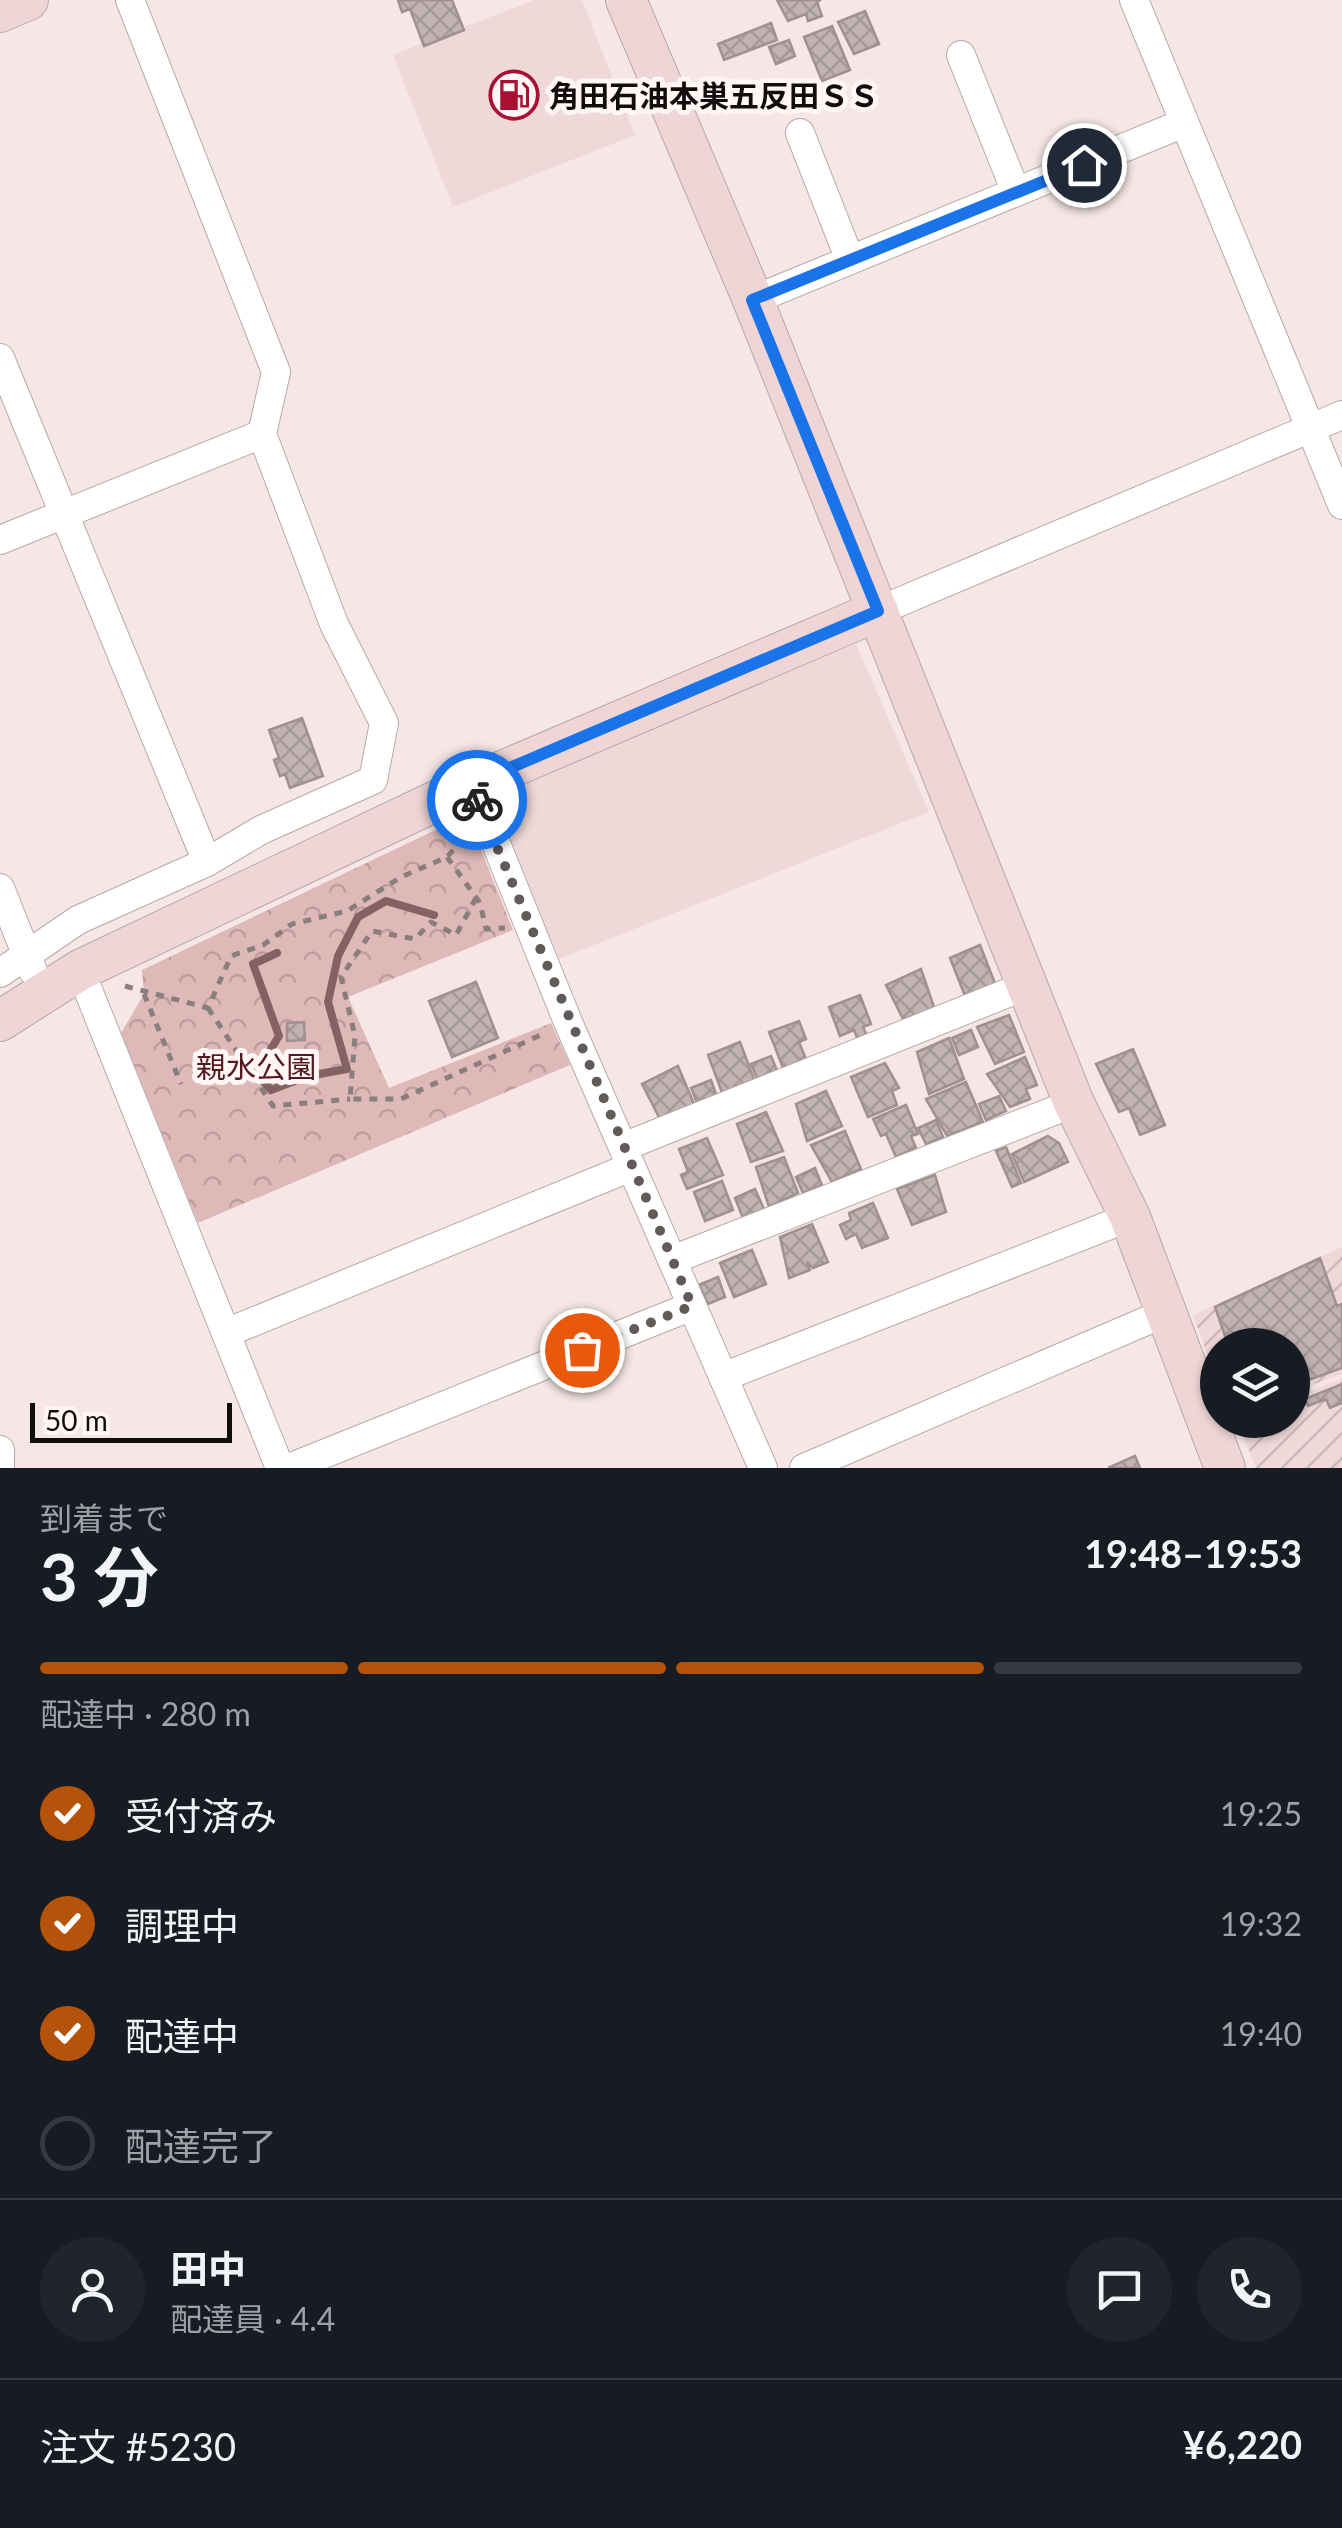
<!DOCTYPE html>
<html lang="ja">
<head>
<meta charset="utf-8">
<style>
  body { margin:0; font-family:Lato,"Noto Sans JP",sans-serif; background:#20242c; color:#f1f3f6; height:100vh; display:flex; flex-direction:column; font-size:38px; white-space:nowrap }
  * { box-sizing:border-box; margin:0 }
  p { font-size:32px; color:#9ea1a6 }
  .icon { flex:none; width:55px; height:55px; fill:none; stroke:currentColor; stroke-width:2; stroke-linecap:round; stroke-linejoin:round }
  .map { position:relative; height:1468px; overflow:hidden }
  .details { display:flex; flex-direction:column; background:#171b24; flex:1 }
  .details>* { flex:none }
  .fabs { position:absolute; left:1200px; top:1328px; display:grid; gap:20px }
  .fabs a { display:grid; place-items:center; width:110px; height:110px; border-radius:50%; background:#171b24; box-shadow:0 2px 8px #0004; font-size:50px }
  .scale { position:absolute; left:30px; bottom:25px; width:202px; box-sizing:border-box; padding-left:10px; border:5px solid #120d0d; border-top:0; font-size:28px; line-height:35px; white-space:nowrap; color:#120d0d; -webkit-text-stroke:8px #fff6f5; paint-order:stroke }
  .pin { position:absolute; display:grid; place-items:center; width:85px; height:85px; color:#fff; margin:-42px; border:5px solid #fff; border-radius:50%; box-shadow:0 2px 10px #0007 }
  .courier { position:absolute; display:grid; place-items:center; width:100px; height:100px; margin:-50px; border:8px solid #1a73e8; border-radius:50%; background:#fff; color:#222; box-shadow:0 2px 12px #0007 }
  .headline em { font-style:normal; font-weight:700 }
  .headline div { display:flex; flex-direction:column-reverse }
  .headline { display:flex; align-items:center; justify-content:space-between; height:170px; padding:0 40px }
  h1 { font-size:65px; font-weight:700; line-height:75px }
  .bar { display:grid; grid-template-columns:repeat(4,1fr); gap:15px 10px; align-content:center; height:120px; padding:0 40px }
  .bar i { height:12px; border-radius:8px; background:#363941 }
  .bar .on { background:#b45309 }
  .bar p { grid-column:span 4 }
  .line { display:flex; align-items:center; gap:25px; padding:0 40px; border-top:2px solid #363941 }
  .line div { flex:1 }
  .round { display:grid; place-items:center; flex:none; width:105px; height:105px; border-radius:52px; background:#20242c }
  ol { padding:0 40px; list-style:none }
  li { display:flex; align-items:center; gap:30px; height:110px }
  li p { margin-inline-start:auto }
  li .icon { padding:10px; border-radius:50%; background:#b45309; color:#fff; stroke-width:4 }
  li:last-child { color:#9ea1a6 }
  li i { width:55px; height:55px; border:5px solid #363941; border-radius:50% }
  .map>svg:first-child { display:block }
  .built { fill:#efd8d8 }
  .industrial { fill:url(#industrial-furrows) }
  .park { fill:url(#park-crowns) }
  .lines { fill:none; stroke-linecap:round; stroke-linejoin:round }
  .stream { stroke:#846262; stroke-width:8 }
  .building { fill:url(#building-cross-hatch); stroke:#9f9191; stroke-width:2.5 }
  .street-casing { stroke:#b7a9a8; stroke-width:30 }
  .secondary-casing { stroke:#b7a9a8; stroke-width:42 }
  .path { stroke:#887e7d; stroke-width:5; stroke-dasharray:8 8; stroke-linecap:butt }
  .street { stroke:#fff; stroke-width:28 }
  .secondary { stroke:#efd5d6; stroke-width:40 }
  .done { stroke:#625959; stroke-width:10; stroke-dasharray:0 18 }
  .route { stroke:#1a73e8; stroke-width:12 }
  .labels { text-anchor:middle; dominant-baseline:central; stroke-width:10; stroke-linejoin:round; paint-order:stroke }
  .poi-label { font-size:30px; font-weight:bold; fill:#120d0d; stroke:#fff6f5; text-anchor:start }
  .park-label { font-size:30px; fill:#53191f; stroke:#fff6f5 }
</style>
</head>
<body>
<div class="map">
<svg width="1342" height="1468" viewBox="0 0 1342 1468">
  <defs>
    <pattern id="industrial-furrows" width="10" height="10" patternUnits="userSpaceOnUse" patternTransform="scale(2.5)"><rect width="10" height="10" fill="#efd8d8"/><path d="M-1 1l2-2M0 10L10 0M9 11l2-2" fill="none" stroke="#ccb8b8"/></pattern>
    <pattern id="park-crowns" width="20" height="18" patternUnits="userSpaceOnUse" patternTransform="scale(2.5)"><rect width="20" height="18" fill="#dfb8b8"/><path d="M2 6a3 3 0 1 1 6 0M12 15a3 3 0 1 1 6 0" fill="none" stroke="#be9d9d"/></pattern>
    <pattern id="building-cross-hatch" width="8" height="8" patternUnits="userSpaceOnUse" patternTransform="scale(2.5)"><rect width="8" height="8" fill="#c2b3b3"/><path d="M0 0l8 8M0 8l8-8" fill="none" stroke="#a69999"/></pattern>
  </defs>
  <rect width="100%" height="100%" fill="#f6e7e6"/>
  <g class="built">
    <polygon points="534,0 582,0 635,135 453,207 393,55"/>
    <polygon points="856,644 929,812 556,960 487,796"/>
  </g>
  <g class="industrial">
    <polygon points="1342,1247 1342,1374 1293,1392 1292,1345 1218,1345 1217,1381 1193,1315"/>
    <polygon points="1342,1378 1342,1468 1256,1468 1237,1421 1292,1420 1293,1398"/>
  </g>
  <polygon class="park" points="467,815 513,930 348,997 389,1088 551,1023 570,1065 198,1223 121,1033 144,994 142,970"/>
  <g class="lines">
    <polyline class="stream" points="277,953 253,964 279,1036 256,1073 271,1090 308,1076 347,1069 328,1002 338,956 358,917 386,901 434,915"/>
  </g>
  <g class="building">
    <polygon points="398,0 452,0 464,30 424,46 410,9 402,12"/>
    <polygon points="777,0 821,0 817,2 822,16 808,21 806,14 788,21"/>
    <polygon points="865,11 879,44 854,54 838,22"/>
    <polygon points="771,23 777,40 724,60 718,44"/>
    <polygon points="832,26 850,70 822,81 804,37"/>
    <polygon points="789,40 795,56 776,64 769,47"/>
    <polygon points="302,718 323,776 290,788 285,774 280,776 274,760 279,758 269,730"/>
    <polygon points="980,945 996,986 965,996 950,958"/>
    <polygon points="921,969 935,1010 903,1019 886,985"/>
    <polygon points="476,982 498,1038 452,1057 429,1001"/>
    <polygon points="860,995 871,1024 863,1027 867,1036 858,1040 854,1030 840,1036 829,1007"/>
    <polygon points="1009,1015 1024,1052 995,1064 977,1027"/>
    <polygon points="799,1021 806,1039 799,1042 806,1059 783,1068 769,1032"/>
    <polygon points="304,1022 305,1040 287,1041 287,1023"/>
    <polygon points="971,1030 978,1047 959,1055 952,1038"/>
    <polygon points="949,1038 964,1079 929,1094 917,1052"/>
    <polygon points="740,1042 755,1082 723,1095 708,1055"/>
    <polygon points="1133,1049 1165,1125 1140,1135 1129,1108 1119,1112 1096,1064"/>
    <polygon points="771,1056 778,1073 758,1081 751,1064"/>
    <polygon points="1025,1057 1037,1085 1026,1089 1030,1099 1010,1107 987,1074"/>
    <polygon points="885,1063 899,1088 892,1091 897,1105 868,1117 851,1077"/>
    <polygon points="678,1066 694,1104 661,1121 642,1084"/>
    <polygon points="711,1080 717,1097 698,1105 691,1088"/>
    <polygon points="966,1082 983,1122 947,1136 926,1099"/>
    <polygon points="826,1091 842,1126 807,1141 796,1104"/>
    <polygon points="999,1096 1006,1111 986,1120 979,1104"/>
    <polygon points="906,1105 918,1134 911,1136 916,1148 896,1157 886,1134 881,1136 873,1119"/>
    <polygon points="766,1112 783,1151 751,1162 737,1124"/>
    <polygon points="936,1120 943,1137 926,1144 918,1128"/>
    <polygon points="845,1131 861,1169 832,1182 811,1145"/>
    <polygon points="1048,1136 1059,1143 1068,1162 1024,1182 1012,1154"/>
    <polygon points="707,1138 723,1175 687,1189 681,1175 688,1172 679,1149"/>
    <polygon points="1006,1147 1021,1183 1012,1187 996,1151"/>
    <polygon points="784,1157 798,1193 769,1207 756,1167"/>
    <polygon points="815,1168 822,1185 803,1193 796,1177"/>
    <polygon points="935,1175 946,1212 912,1225 897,1189"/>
    <polygon points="722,1181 733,1210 705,1221 694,1192"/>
    <polygon points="755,1189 764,1209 743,1218 735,1198"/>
    <polygon points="873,1203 888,1238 862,1248 856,1234 846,1239 840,1225 851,1220 849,1213"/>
    <polygon points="812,1224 828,1262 813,1268 807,1262 810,1270 789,1278 780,1237"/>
    <polygon points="752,1250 766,1284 734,1297 720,1263"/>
    <polygon points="1320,1258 1337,1306 1342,1304 1342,1368 1292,1386 1292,1345 1257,1345 1254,1337 1228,1345 1215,1307"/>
    <polygon points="718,1277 725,1297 708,1304 699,1285"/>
    <polygon points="1342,1384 1342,1403 1330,1408 1326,1399 1308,1406 1305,1399"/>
    <polygon points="1135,1456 1140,1468 1108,1468"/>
  </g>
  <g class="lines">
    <g class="street-casing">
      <g id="street">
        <polyline points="130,0 276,372 262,434 334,624 384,723 373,780 261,830 207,862"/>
        <polyline points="1134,0 1342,505"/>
        <polyline points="961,55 1016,192"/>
        <polyline points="800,133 850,260"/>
        <polyline points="753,300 1184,123"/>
        <polyline points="0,358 207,862 78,920 0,973"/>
        <polyline points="0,540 262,434"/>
        <polyline points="878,611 1342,415"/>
        <polyline points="472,784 568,1022 763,1468"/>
        <polyline points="0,888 33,971"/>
        <polyline points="80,970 280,1468"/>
        <polyline points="623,1147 1030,984"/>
        <polyline points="672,1260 1074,1103"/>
        <polyline points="226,1333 631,1167"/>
        <polyline points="723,1377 1130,1217"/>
        <polyline points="0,1450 0,1465"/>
        <polyline points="289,1468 692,1306"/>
        <polyline points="804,1468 1167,1312"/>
      </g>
    </g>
    <g class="secondary-casing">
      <g id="secondary">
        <polyline points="626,0 753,300 1074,1103 1130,1217 1225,1468"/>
        <polyline points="0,12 28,0"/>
        <polyline points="0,1021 80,970 472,784 878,611"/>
      </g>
    </g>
    <g class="path">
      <polyline points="447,857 480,903 486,929 505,928"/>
      <polyline points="476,898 456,935 431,922 415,939 372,931 341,977 355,1036 350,1099 401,1099 545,1033"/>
      <polyline points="125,986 208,1008 231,956 263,945 292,924 347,911 401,877 447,857 464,838"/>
      <polyline points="144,994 181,1084"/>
      <polyline points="208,1008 273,1106 350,1099"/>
    </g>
    <use href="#street" class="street"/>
    <use href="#secondary" class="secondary"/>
  </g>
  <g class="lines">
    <polyline class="done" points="477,800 692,1306 582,1350"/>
    <polyline class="route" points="477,800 472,784 878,611 752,300 1084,165"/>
  </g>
  <defs>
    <g id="fuel-ring" transform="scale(2.5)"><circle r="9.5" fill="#fff6f5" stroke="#a81132" stroke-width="1.5"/><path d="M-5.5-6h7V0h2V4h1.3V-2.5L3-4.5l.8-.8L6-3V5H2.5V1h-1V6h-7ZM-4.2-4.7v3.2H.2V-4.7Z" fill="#a81132"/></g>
  </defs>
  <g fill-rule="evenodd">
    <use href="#fuel-ring" x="514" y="95"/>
  </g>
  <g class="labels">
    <g class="poi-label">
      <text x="549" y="95">角田石油本巣五反田ＳＳ</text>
    </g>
    <g class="park-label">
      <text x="256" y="1066">親水公園</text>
    </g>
  </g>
</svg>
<div class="fabs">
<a><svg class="icon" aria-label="layers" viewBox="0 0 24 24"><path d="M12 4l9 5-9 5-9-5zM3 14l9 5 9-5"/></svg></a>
</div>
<div class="scale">50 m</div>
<div class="pin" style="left:582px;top:1350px;background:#ea580c"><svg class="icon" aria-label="bag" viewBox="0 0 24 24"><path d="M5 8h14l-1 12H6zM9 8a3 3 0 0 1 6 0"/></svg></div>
<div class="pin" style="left:1084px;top:165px;background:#1f2937"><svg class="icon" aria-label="home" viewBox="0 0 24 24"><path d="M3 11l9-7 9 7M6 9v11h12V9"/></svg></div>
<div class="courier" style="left:477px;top:800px"><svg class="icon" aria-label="bike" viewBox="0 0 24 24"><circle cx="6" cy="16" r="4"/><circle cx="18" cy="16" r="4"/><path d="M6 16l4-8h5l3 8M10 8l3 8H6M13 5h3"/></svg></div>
</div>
<section class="details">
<div class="headline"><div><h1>3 分</h1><p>到着まで</p></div><em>19:48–19:53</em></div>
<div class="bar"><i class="on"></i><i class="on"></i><i class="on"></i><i></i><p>配達中 · 280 m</p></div>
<ol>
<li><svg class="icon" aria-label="check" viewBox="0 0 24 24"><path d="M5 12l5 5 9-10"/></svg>受付済み<p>19:25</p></li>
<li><svg class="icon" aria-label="check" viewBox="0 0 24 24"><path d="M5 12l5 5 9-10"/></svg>調理中<p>19:32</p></li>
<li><svg class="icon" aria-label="check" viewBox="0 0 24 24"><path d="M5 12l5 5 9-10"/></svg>配達中<p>19:40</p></li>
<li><i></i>配達完了</li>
</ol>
<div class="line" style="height:180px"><a class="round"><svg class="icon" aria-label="person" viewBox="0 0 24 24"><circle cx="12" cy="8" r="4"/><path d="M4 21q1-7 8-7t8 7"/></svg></a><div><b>田中</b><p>配達員 · 4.4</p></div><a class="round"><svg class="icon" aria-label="chat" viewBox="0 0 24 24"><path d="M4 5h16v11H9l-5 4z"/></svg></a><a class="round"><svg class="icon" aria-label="phone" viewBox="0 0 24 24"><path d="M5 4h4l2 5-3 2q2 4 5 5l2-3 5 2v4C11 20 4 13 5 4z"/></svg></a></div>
<div class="line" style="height:130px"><div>注文 #5230</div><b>¥6,220</b></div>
</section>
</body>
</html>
